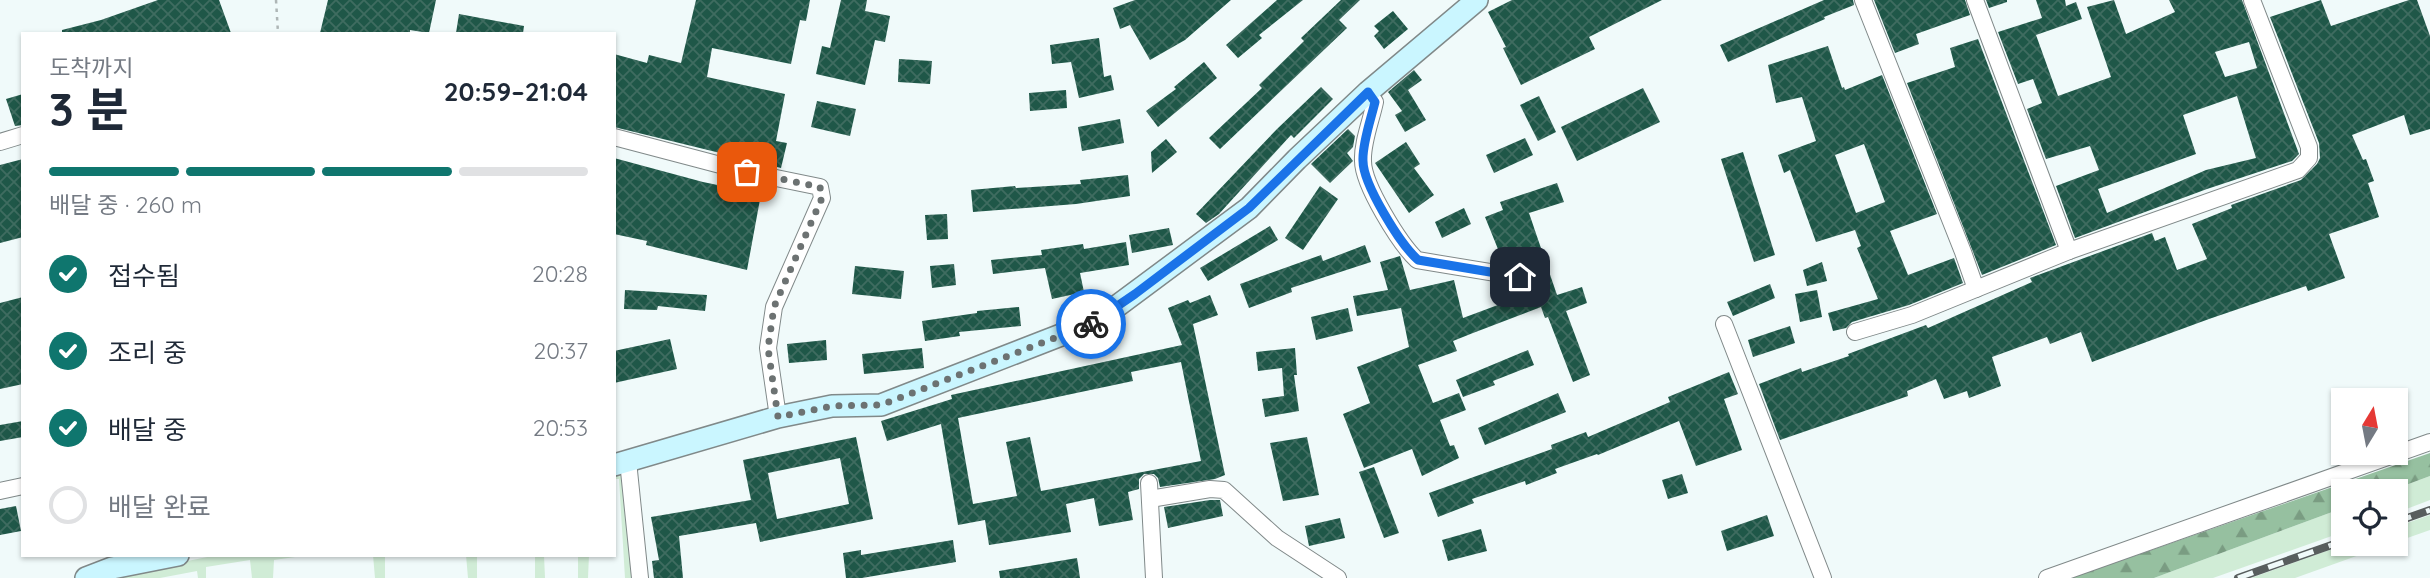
<!DOCTYPE html>
<html lang="ko">
<head>
<meta charset="utf-8">
<style>
  body { margin:0; font-family:Quicksand,"Noto Sans KR",sans-serif; background:#f2f2f3; color:#1f2937; height:100vh; display:flex; flex-direction:column; font-size:26px; white-space:nowrap }
  * { box-sizing:border-box; margin:0 }
  p { font-size:23px; color:#747a83 }
  .icon { flex:none; width:38px; height:38px; fill:none; stroke:currentColor; stroke-width:2; stroke-linecap:round; stroke-linejoin:round }
  .map { position:relative; flex:1; overflow:hidden }
  .drawer { position:absolute; left:21px; top:32px; width:595px; height:525px; display:flex; flex-direction:column; background:#fff; border-radius:0px; box-shadow:0 2px 5px #0004 }
  .drawer>* { flex:none }
  .needle { width:46px; rotate:10deg }
  .buttons { position:absolute; left:2331px; top:388px; display:grid; gap:14px }
  .buttons a { display:grid; place-items:center; width:77px; height:77px; border-radius:0px; background:#fff; box-shadow:0 2px 5px #0004; font-size:35px }
  .pin { position:absolute; display:grid; place-items:center; width:60px; height:60px; color:#fff; margin:-30px; border-radius:14px; box-shadow:0 4px 10px #0006 }
  .courier { position:absolute; display:grid; place-items:center; width:70px; height:70px; margin:-35px; border:5px solid #1a73e8; border-radius:50%; background:#fff; color:#222; box-shadow:0 2px 9px #0007 }
  .overview em { font-style:normal; font-weight:700 }
  .overview div { display:flex; flex-direction:column-reverse }
  .overview { display:flex; align-items:center; justify-content:space-between; height:119px; padding:0 28px }
  h1 { font-size:46px; font-weight:700; line-height:52px }
  .bar { display:grid; grid-template-columns:repeat(4,1fr); gap:10px 7px; align-content:center; height:84px; padding:0 28px }
  .bar i { height:9px; border-radius:5px; background:#e0e1e3 }
  .bar .selected { background:#0f766e }
  .bar p { grid-column:span 4 }
  ol { padding:0 28px; list-style:none }
  li { display:flex; align-items:center; gap:21px; height:77px }
  li p { margin-inline-start:auto }
  li .icon { padding:7px; border-radius:50%; background:#0f766e; color:#fff; stroke-width:4 }
  li:last-child { color:#747a83 }
  li i { width:38px; height:38px; border:4px solid #e0e1e3; border-radius:50% }
  .map>svg:first-child { display:block }
  .green { fill:#d0ecd6 }
  .forest { fill:url(#forest-firs) }
  .building { fill:url(#building-cross-hatch); fill-rule:evenodd }
  .lines { fill:none; stroke-linecap:round; stroke-linejoin:round }
  .street-casing { stroke:#808989; stroke-width:18 }
  .secondary-casing { stroke:#808989; stroke-width:24 }
  .path { stroke:#aeb6b6; stroke-width:2.5; stroke-dasharray:3.5 5; stroke-linecap:butt }
  .street { stroke:#fff; stroke-width:16 }
  .secondary { stroke:#caf6ff; stroke-width:21 }
  .rail-casing { stroke:#585e5e; stroke-width:8 }
  .rail { stroke:#f0fafa; stroke-width:5; stroke-dasharray:16; stroke-linecap:butt }
  .done { stroke:#6c7272; stroke-width:7; stroke-dasharray:0 12.6 }
  .route { stroke:#1a73e8; stroke-width:9 }
</style>
</head>
<body>
<div class="map">
<svg width="2430" height="578" viewBox="0 0 2430 578">
  <defs>
    <pattern id="forest-firs" width="22" height="20" patternUnits="userSpaceOnUse" patternTransform="scale(1.75)"><rect width="22" height="20" fill="#96c0a0"/><path d="M5 1l3.5 6h-7zM16 11l3.5 6h-7z" fill="#7a9c82"/></pattern>
    <pattern id="building-cross-hatch" width="8" height="8" patternUnits="userSpaceOnUse" patternTransform="scale(1.75)"><rect width="8" height="8" fill="#1f5748"/><path d="M0 0l8 8M0 8l8-8" fill="none" stroke="#3f6c60"/></pattern>
  </defs>
  <rect width="100%" height="100%" fill="#f0fafa"/>
  <g class="green">
    <polygon points="622,469 632,578 625,578 619,479 614,479 614,471"/>
    <polygon points="2430,476 2430,500 2396,513 2396,492 2387,492"/>
    <polygon points="2343,508 2343,532 2213,578 2154,578"/>
    <polygon points="2430,515 2430,530 2396,542 2396,527"/>
    <polygon points="2346,544 2390,544 2295,578 2251,578"/>
    <polygon points="217,555 309,555 274,560 273,578 252,578 250,560 206,567 206,578 198,578 197,571 160,578 104,578"/>
    <polygon points="373,555 385,555 385,578 375,578"/>
    <polygon points="466,555 477,555 477,578 468,578"/>
    <polygon points="535,555 544,555 545,578 535,578"/>
    <polygon points="578,555 589,555 588,578 578,578"/>
  </g>
  <polygon class="forest" points="2430,453 2430,476 2387,492 2343,492 2343,508 2154,578 2071,578"/>
  <g class="building">
    <polygon points="158,0 219,0 231,33 62,33 62,30 101,20"/>
    <polygon points="328,0 436,0 429,33 410,30 410,33 320,33"/>
    <polygon points="696,0 810,0 806,21 800,20 791,64 712,48 707,77 785,94 776,141 787,143 781,168 614,127 614,54 647,63 649,55 681,63"/>
    <polygon points="841,0 867,0 865,11 890,16 885,42 875,40 865,85 816,74 822,46 830,48"/>
    <polygon points="1135,0 1231,0 1185,40 1150,60 1130,25 1120,29 1113,8"/>
    <polygon points="1277,0 1303,0 1259,35 1262,38 1238,58 1226,45"/>
    <polygon points="1341,0 1360,0 1339,20 1347,28 1220,149 1209,138 1262,88 1259,85 1304,41 1301,38"/>
    <polygon points="1512,0 1662,0 1589,37 1595,49 1521,85 1503,48 1506,47 1488,12"/>
    <polygon points="1824,0 1853,0 1854,5 1824,17 1825,19 1728,62 1720,45"/>
    <polygon points="1874,0 1965,0 1970,15 1916,34 1919,44 1895,53"/>
    <polygon points="1986,0 2007,0 2007,2 1989,8"/>
    <path d="M2036 0H2065L2066 6 2076 2 2082 19 2036 35 2058 96 2111 77 2087 7 2114 0 2126 34 2175 12 2169 0H2242L2299 154 2292 161 2207 189 2075 238 2056 186 2099 170 2090 146 2046 159 2027 109 2042 103 2033 79 2018 84 1998 32 2042 18ZM2249 42 2257 68 2225 77 2215 52ZM2237 96 2256 158 2206 170 2107 213 2098 189 2196 154 2183 115Z"/>
    <polygon points="2321,0 2331,26 2409,0 2417,0 2430,36 2430,129 2410,135 2404,115 2352,135 2363,160 2366,159 2374,181 2368,183 2379,217 2329,234 2345,278 2308,291 2306,286 2209,319 2092,362 2081,332 2050,344 2047,337 1992,357 2001,386 1969,398 1967,391 1944,399 1936,379 1907,391 1908,396 1780,440 1759,384 1801,368 1802,372 1849,356 1848,354 1926,325 1928,328 2032,282 2030,278 2152,233 2155,241 2165,237 2177,270 2207,259 2192,224 2232,208 2231,205 2301,180 2317,164 2320,158 2319,143 2270,17"/>
    <polygon points="1393,11 1408,29 1384,49 1374,36 1379,31 1374,26"/>
    <polygon points="459,14 524,26 523,33 456,33"/>
    <polygon points="1099,38 1104,77 1111,75 1114,90 1079,98 1071,62 1052,64 1050,45"/>
    <polygon points="1978,39 2056,245 1982,275 1907,83 1955,67 1950,48"/>
    <path d="M1828 46 1842 88 1844 87 1845 90 1882 75 1937 214 1890 231 1908 275 1954 258 1963 283 1909 305 1852 322 1846 328 1833 331 1828 313 1878 299 1857 248 1861 246 1855 230 1816 242 1790 170 1784 173 1778 155 1816 141 1802 97 1776 103 1768 65ZM1864 144 1885 202 1856 213 1835 155Z"/>
    <polygon points="899,59 932,61 930,84 898,82"/>
    <polygon points="1204,62 1217,78 1158,127 1146,111 1176,89 1174,87"/>
    <polygon points="1414,70 1422,80 1408,90 1426,120 1405,132 1395,115 1402,111 1388,92"/>
    <polygon points="1321,87 1333,99 1294,138 1291,135 1219,214 1206,223 1196,214 1277,129"/>
    <polygon points="1643,88 1660,122 1577,161 1561,127"/>
    <polygon points="1066,90 1067,108 1030,111 1029,93"/>
    <polygon points="23,94 23,125 15,126 6,99"/>
    <polygon points="1539,96 1556,132 1538,141 1520,105"/>
    <polygon points="817,101 856,109 850,136 811,127"/>
    <polygon points="1120,119 1124,143 1082,151 1078,127"/>
    <polygon points="1348,129 1355,136 1353,147 1347,153 1353,161 1330,183 1311,164"/>
    <polygon points="1525,138 1533,155 1494,173 1486,155"/>
    <polygon points="1166,139 1177,152 1152,173 1151,152"/>
    <polygon points="1406,142 1420,164 1414,168 1434,195 1409,213 1375,163"/>
    <polygon points="1743,152 1775,255 1754,262 1721,159"/>
    <polygon points="614,158 703,182 761,194 747,270 646,245 647,241 614,234"/>
    <polygon points="23,159 23,237 0,243 0,165"/>
    <polygon points="1128,175 1130,196 1076,204 973,212 971,190 1015,186 1016,188 1081,184 1080,180"/>
    <polygon points="1557,183 1564,202 1529,213 1557,295 1582,287 1587,303 1566,311 1590,375 1573,382 1548,317 1545,318 1541,307 1473,333 1453,341 1457,351 1418,365 1433,403 1459,393 1466,410 1440,420 1450,446 1454,445 1459,458 1422,476 1412,449 1364,468 1343,414 1370,403 1357,367 1409,347 1401,308 1357,316 1353,296 1388,290 1380,262 1400,256 1410,290 1454,280 1463,318 1535,291 1530,274 1519,252 1502,259 1485,217 1503,210 1500,202"/>
    <polygon points="1320,186 1338,199 1303,250 1285,238"/>
    <polygon points="1464,208 1471,224 1442,238 1435,222"/>
    <polygon points="947,214 948,239 927,240 925,215"/>
    <polygon points="1270,226 1278,240 1208,281 1200,268"/>
    <polygon points="1169,228 1173,245 1132,253 1129,235"/>
    <polygon points="1126,242 1129,265 1080,273 1084,292 1052,299 1045,268 993,274 991,260 1042,255 1041,250 1083,244 1084,249"/>
    <polygon points="1365,245 1371,262 1291,288 1292,292 1249,308 1240,284 1321,255 1323,261"/>
    <polygon points="1822,262 1827,281 1807,286 1803,270"/>
    <polygon points="954,264 956,285 932,288 930,266"/>
    <polygon points="855,266 904,271 901,299 852,294"/>
    <polygon points="1770,284 1775,298 1733,316 1727,302"/>
    <polygon points="625,290 707,295 705,311 658,306 657,310 624,309"/>
    <polygon points="1817,290 1822,317 1800,322 1795,294"/>
    <path d="M1210 295 1218 315 1193 324 1225 475 1215 479 1160 487 1158 478 1154 474H1144L1139 479V489L1128 492 1133 520 1099 526 1094 498 1066 504 1071 532 989 545 985 520 958 525 941 424 887 441 881 421 952 399 951 395 1182 345 1168 308 1188 300 1190 303ZM1181 362 1201 461 1041 491 1030 437 1006 442 1017 496 973 504 958 418 1133 381 1131 372Z"/>
    <polygon points="23,297 23,384 0,389 0,303"/>
    <polygon points="1019,307 1021,326 959,332 960,336 925,341 922,321 977,313 977,311"/>
    <polygon points="1348,308 1353,331 1316,340 1311,317"/>
    <polygon points="1790,326 1795,343 1753,357 1748,340"/>
    <polygon points="670,339 677,369 614,383 614,351"/>
    <polygon points="826,340 827,360 789,363 787,344"/>
    <polygon points="922,348 924,368 864,374 862,354"/>
    <polygon points="1295,348 1297,375 1294,375 1299,411 1265,417 1262,399 1284,396 1282,368 1258,371 1256,352"/>
    <polygon points="1528,350 1534,365 1493,381 1495,385 1463,397 1456,380"/>
    <polygon points="1729,372 1738,394 1724,399 1742,450 1696,466 1679,421 1598,455 1597,454 1555,469 1557,473 1526,485 1525,481 1472,499 1474,503 1438,517 1429,493 1552,449 1551,445 1586,432 1588,437 1670,402 1668,397"/>
    <polygon points="1558,393 1566,412 1485,445 1478,428"/>
    <polygon points="23,421 23,437 0,441 0,425"/>
    <path d="M856 437 873 519 760 542 756 523 679 536 683 578H654L652 561 659 560 651 517 751 500 743 460ZM840 458 849 504 777 519 768 473Z"/>
    <polygon points="1307,437 1319,495 1283,501 1270,443"/>
    <polygon points="1374,467 1399,533 1384,538 1359,472"/>
    <polygon points="1682,474 1688,493 1668,499 1662,480"/>
    <polygon points="1210,500 1220,500 1223,516 1168,528 1164,507"/>
    <polygon points="16,506 21,531 0,535 0,509"/>
    <polygon points="1767,515 1774,536 1727,551 1721,531"/>
    <polygon points="1340,518 1345,538 1309,546 1305,526"/>
    <polygon points="1481,529 1487,551 1448,561 1442,540"/>
    <polygon points="953,540 956,562 862,578 846,578 843,553 861,550 861,555"/>
    <polygon points="1077,558 1080,578 1000,578 999,571"/>
  </g>
  <g class="lines">
    <g class="street-casing">
      <g id="street">
        <polyline points="1863,0 1963,252 1976,289"/>
        <polyline points="1975,0 2069,251"/>
        <path d="M1368 92 1375 102C1371 121 1362 143 1363 161 1363 185 1400 244 1417 260L1520 277"/>
        <polyline points="614,137 747,172 820,187 822,198 774,307 768,348 778,417"/>
        <polyline points="0,142 23,135"/>
        <polyline points="1724,324 1823,578"/>
        <polyline points="1855,332 1912,315 2069,251 2298,170 2309,158 2309,147 2252,0"/>
        <polyline points="628,461 640,578"/>
        <polyline points="1149,483 1154,578"/>
        <polyline points="0,491 23,486"/>
        <polyline points="1150,499 1210,489 1224,490 1277,538 1338,578"/>
        <polyline points="2047,578 2430,442"/>
      </g>
    </g>
    <g class="secondary-casing">
      <g id="secondary">
        <polyline points="614,465 778,417 832,406 881,405 1097,321 1249,208 1297,159 1368,92 1477,0"/>
        <polyline points="86,578 112,568 178,555"/>
      </g>
    </g>
    <polyline class="path" points="276,0 278,33"/>
    <use href="#street" class="street"/>
    <use href="#secondary" class="secondary"/>
    <g class="rail-casing">
      <g id="rail">
        <polyline points="2396,522 2430,510"/>
        <polyline points="2238,578 2343,541"/>
      </g>
    </g>
    <use href="#rail" class="rail"/>
  </g>
  <g class="lines">
    <polyline class="done" points="747,172 820,187 822,198 774,307 768,348 778,417 832,406 881,405 1091,324"/>
    <path class="route" d="M1091 324 1135 294 1249 208 1368 92 1375 102C1371 119 1362 144 1363 161 1363 184 1400 244 1418 260L1520 277"/>
  </g>
</svg>
<div class="buttons">
<a><svg class="needle" viewBox="-14 -14 28 28"><path d="M0-13l5 13h-10z" fill="#e53935"/><path d="M0 13l5-13h-10z" fill="#747a83"/></svg></a>
<a><svg class="icon" aria-label="locate" viewBox="0 0 24 24"><circle cx="12" cy="12" r="6"/><path d="M12 2v4M12 18v4M2 12h4M18 12h4"/></svg></a>
</div>
<div class="pin" style="left:747px;top:172px;background:#ea580c"><svg class="icon" aria-label="bag" viewBox="0 0 24 24"><path d="M5 8h14l-1 12H6zM9 8a3 3 0 0 1 6 0"/></svg></div>
<div class="pin" style="left:1520px;top:277px;background:#1f2937"><svg class="icon" aria-label="home" viewBox="0 0 24 24"><path d="M3 11l9-7 9 7M6 9v11h12V9"/></svg></div>
<div class="courier" style="left:1091px;top:324px"><svg class="icon" aria-label="bike" viewBox="0 0 24 24"><circle cx="6" cy="16" r="4"/><circle cx="18" cy="16" r="4"/><path d="M6 16l4-8h5l3 8M10 8l3 8H6M13 5h3"/></svg></div>
<section class="drawer">
<div class="overview"><div><h1>3 분</h1><p>도착까지</p></div><em>20:59–21:04</em></div>
<div class="bar"><i class="selected"></i><i class="selected"></i><i class="selected"></i><i></i><p>배달 중 · 260 m</p></div>
<ol>
<li><svg class="icon" aria-label="check" viewBox="0 0 24 24"><path d="M5 12l5 5 9-10"/></svg>접수됨<p>20:28</p></li>
<li><svg class="icon" aria-label="check" viewBox="0 0 24 24"><path d="M5 12l5 5 9-10"/></svg>조리 중<p>20:37</p></li>
<li><svg class="icon" aria-label="check" viewBox="0 0 24 24"><path d="M5 12l5 5 9-10"/></svg>배달 중<p>20:53</p></li>
<li><i></i>배달 완료</li>
</ol>
</section>
</div>
</body>
</html>
